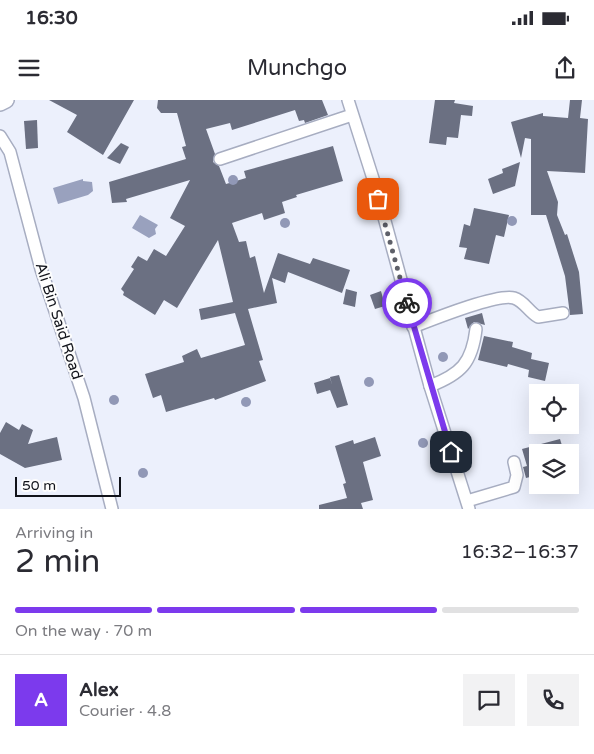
<!DOCTYPE html>
<html lang="en">
<head>
<meta charset="utf-8">
<style>
  body { margin:0; font-family:"Varela Round",sans-serif; background:#f2f2f3; color:#2b2b33; height:100vh; display:flex; flex-direction:column; font-size:19px; white-space:nowrap }
  * { box-sizing:border-box; margin:0 }
  p { font-size:16px; color:#7c7c81 }
  .icon { flex:none; width:28px; height:28px; fill:none; stroke:currentColor; stroke-width:2; stroke-linecap:round; stroke-linejoin:round }
  .map { position:relative; height:409px; overflow:hidden }
  .sheet { display:flex; flex-direction:column; background:#fff; flex:1 }
  .sheet>* { flex:none }
  .fabs { position:absolute; left:529px; top:284px; display:grid; gap:10px }
  .fabs a { display:grid; place-items:center; width:50px; height:50px; border-radius:0px; background:#fff; box-shadow:0 5px 20px #0002; font-size:25px }
  .scale { position:absolute; left:15px; bottom:12px; width:106px; box-sizing:border-box; padding-left:5px; border:2px solid #11131a; border-top:0; font-size:14px; line-height:18px; white-space:nowrap; color:#11131a; -webkit-text-stroke:4px #fdfdfd; paint-order:stroke }
  .pin { position:absolute; display:grid; place-items:center; width:42px; height:42px; color:#fff; margin:-21px; border-radius:10px; box-shadow:0 2px 8px #0006 }
  .courier { position:absolute; display:grid; place-items:center; width:50px; height:50px; margin:-25px; border:4px solid #7c3aed; border-radius:50%; background:#fff; color:#222; box-shadow:0 1px 6px #0007 }
  .headline em { font-style:normal; font-weight:600 }
  .headline div { display:flex; flex-direction:column-reverse }
  .headline { display:flex; align-items:center; justify-content:space-between; height:85px; padding:0 15px }
  h1 { font-size:32px; font-weight:600; line-height:38px }
  .bar { display:grid; grid-template-columns:repeat(4,1fr); gap:8px 5px; align-content:center; height:60px; padding:0 15px }
  .bar i { height:6px; border-radius:4px; background:#e1e1e2 }
  .bar .active { background:#7c3aed }
  .bar p { grid-column:span 4 }
  .line { display:flex; align-items:center; gap:12px; padding:0 15px; border-top:1px solid #e1e1e2 }
  .line div { flex:1 }
  .round { display:grid; place-items:center; flex:none; width:52px; height:52px; border-radius:0px; background:#f2f2f3 }
  .status { display:flex; justify-content:space-between; align-items:center; height:35px; padding:0 25px; background:#fff; direction:ltr }
  .status svg { height:14px; fill:currentColor }
  header { display:flex; justify-content:space-between; align-items:center; height:65px; padding:0 15px; background:#fff; font-size:22px; font-weight:600 }
  .map>svg:first-child { display:block }
  .water { fill:#99a1be }
  .building { fill:#6b7082 }
  .lines { fill:none; stroke-linecap:round; stroke-linejoin:round }
  .minor-casing { stroke:#a7adc1; stroke-width:14 }
  .tertiary-casing { stroke:#a7adc1; stroke-width:18 }
  .minor { stroke:#fff; stroke-width:11 }
  .tertiary { stroke:#fff; stroke-width:15 }
  .tree { fill:#9198b6 }
  .done { stroke:#5e6069; stroke-width:5; stroke-dasharray:0 9 }
  .route { stroke:#7c3aed; stroke-width:6 }
  .labels { text-anchor:middle; dominant-baseline:central; stroke-width:4; stroke-linejoin:round; paint-order:stroke }
  .street-label { font-size:15px; fill:#11131a; stroke:#fdfdfd }
</style>
</head>
<body>
<div class="status"><b>16:30</b><svg viewBox="0 0 49 12"><path d="M0 12V9h3v3zM5 12V6h3v6zM10 12V3h3v9zM15 12V0h3v12zM26 1h20v11H26zM47 4h2v5h-2z"/></svg></div>
<header><svg class="icon" aria-label="menu" viewBox="0 0 24 24"><path d="M4 6h16M4 12h16M4 18h16"/></svg>Munchgo<svg class="icon" aria-label="share" viewBox="0 0 24 24"><path d="M12 15V3M7 8l5-5 5 5M5 13v7h14v-7"/></svg></header>
<div class="map">
<svg width="594" height="409" viewBox="0 0 594 409">
  <rect width="100%" height="100%" fill="#ecf0fc"/>
  <g class="water">
    <polygon points="83,79 83,81 92,82 93,91 88,95 58,104 53,88"/>
    <polygon points="140,115 158,125 155,129 156,134 149,138 132,128"/>
  </g>
  <g class="building">
    <polygon points="49,0 134,0 103,55 67,32 77,15"/>
    <polygon points="158,0 322,0 328,15 305,23 304,20 299,21 295,10 232,30 230,23 206,29 215,54 213,62 219,66 226,84 246,78 244,71 333,46 343,81 296,95 297,97 282,102 285,113 264,120 262,113 232,123 239,142 246,141 250,158 255,156 264,193 278,153 310,164 313,158 350,170 342,193 288,172 285,183 272,178 277,203 248,209 263,260 259,261 266,281 215,300 214,298 166,312 161,295 153,298 145,274 184,262 182,256 197,249 201,258 245,245 235,213 201,220 199,209 233,202 218,140 177,208 164,200 155,215 123,195 124,192 121,189 134,169 131,167 138,156 147,161 154,149 166,156 185,126 170,118 190,80 126,99 127,102 112,103 109,82 186,59 182,47 186,46 177,13 161,13 157,8"/>
    <polygon points="435,0 455,0 454,3 473,6 472,16 461,15 458,38 447,37 446,45 429,43"/>
    <polygon points="570,0 582,0 580,18 588,19 585,73 547,71 558,102 557,115 565,135 567,134 579,172 583,214 570,215 565,176 546,115 531,115 531,39 525,38 521,58 511,22 543,13 543,16 568,18"/>
    <polygon points="37,20 38,48 26,49 24,21"/>
    <polygon points="121,43 129,47 120,64 107,58"/>
    <polygon points="520,62 515,86 493,94 488,79 503,73 502,69"/>
    <polygon points="474,108 509,115 504,137 496,135 489,164 464,159 467,148 459,147 464,124 470,126"/>
    <polygon points="346,189 357,192 355,207 343,204"/>
    <polygon points="381,191 385,206 375,209 370,195"/>
    <polygon points="482,213 485,225 474,222 468,229 465,218"/>
    <polygon points="484,236 513,242 512,247 532,253 531,259 549,263 545,281 528,277 529,270 508,264 507,267 478,260"/>
    <polygon points="339,275 348,305 337,308 330,290 317,294 314,283 330,278 332,285 330,277"/>
    <polygon points="6,322 19,330 22,324 33,330 28,344 57,337 62,360 25,368 0,354 0,333"/>
    <polygon points="375,337 381,356 363,362 373,400 361,403 363,409 319,409 319,405 347,398 343,384 346,383 335,346 353,340 354,344"/>
    <polygon points="560,339 564,352 538,352 538,390 534,390 530,377 526,378 523,367 527,366 522,349"/>
  </g>
  <g class="lines">
    <g class="minor-casing">
      <g id="minor">
        <polyline points="348,0 376,88 430,286 469,409"/>
        <polyline points="0,36 10,52 41,169 84,298 112,409"/>
        <polyline points="220,59 352,15"/>
        <path d="M413 227C431 220 498 193 514 198 524 201 529 212 538 217L563 213"/>
        <path d="M430 286C461 274 472 263 476 229"/>
        <polyline points="467,401 514,387 517,375 514,362"/>
      </g>
    </g>
    <g class="tertiary-casing">
      <polyline id="tertiary" points="0,3 6,0"/>
    </g>
    <use href="#minor" class="minor"/>
    <use href="#tertiary" class="tertiary"/>
  </g>
  <g class="tree">
    <circle cx="233" cy="80" r="5"/>
    <circle cx="512" cy="121" r="5"/>
    <circle cx="285" cy="123" r="5"/>
    <circle cx="443" cy="257" r="5"/>
    <circle cx="369" cy="282" r="5"/>
    <circle cx="114" cy="300" r="5"/>
    <circle cx="246" cy="302" r="5"/>
    <circle cx="423" cy="343" r="5"/>
    <circle cx="143" cy="373" r="5"/>
  </g>
  <g class="lines">
    <polyline class="done" points="378,99 407,203"/>
    <polyline class="route" points="407,203 451,352"/>
  </g>
  <g class="labels">
    <g class="street-label">
      <text transform="translate(59 221) rotate(72)">Ali Bin Said Road</text>
    </g>
  </g>
</svg>
<div class="fabs">
<a><svg class="icon" aria-label="locate" viewBox="0 0 24 24"><circle cx="12" cy="12" r="6"/><path d="M12 2v4M12 18v4M2 12h4M18 12h4"/></svg></a>
<a><svg class="icon" aria-label="layers" viewBox="0 0 24 24"><path d="M12 4l9 5-9 5-9-5zM3 14l9 5 9-5"/></svg></a>
</div>
<div class="scale">50 m</div>
<div class="pin" style="left:378px;top:99px;background:#ea580c"><svg class="icon" aria-label="bag" viewBox="0 0 24 24"><path d="M5 8h14l-1 12H6zM9 8a3 3 0 0 1 6 0"/></svg></div>
<div class="pin" style="left:451px;top:352px;background:#1f2937"><svg class="icon" aria-label="home" viewBox="0 0 24 24"><path d="M3 11l9-7 9 7M6 9v11h12V9"/></svg></div>
<div class="courier" style="left:407px;top:203px"><svg class="icon" aria-label="bike" viewBox="0 0 24 24"><circle cx="6" cy="16" r="4"/><circle cx="18" cy="16" r="4"/><path d="M6 16l4-8h5l3 8M10 8l3 8H6M13 5h3"/></svg></div>
</div>
<section class="sheet">
<div class="headline"><div><h1>2 min</h1><p>Arriving in</p></div><em>16:32–16:37</em></div>
<div class="bar"><i class="active"></i><i class="active"></i><i class="active"></i><i></i><p>On the way · 70 m</p></div>
<div class="line" style="height:90px"><b class="round" style="background:#7c3aed;color:#fff">A</b><div><b>Alex</b><p>Courier · 4.8</p></div><a class="round"><svg class="icon" aria-label="chat" viewBox="0 0 24 24"><path d="M4 5h16v11H9l-5 4z"/></svg></a><a class="round"><svg class="icon" aria-label="phone" viewBox="0 0 24 24"><path d="M5 4h4l2 5-3 2q2 4 5 5l2-3 5 2v4C11 20 4 13 5 4z"/></svg></a></div>
</section>
</body>
</html>
